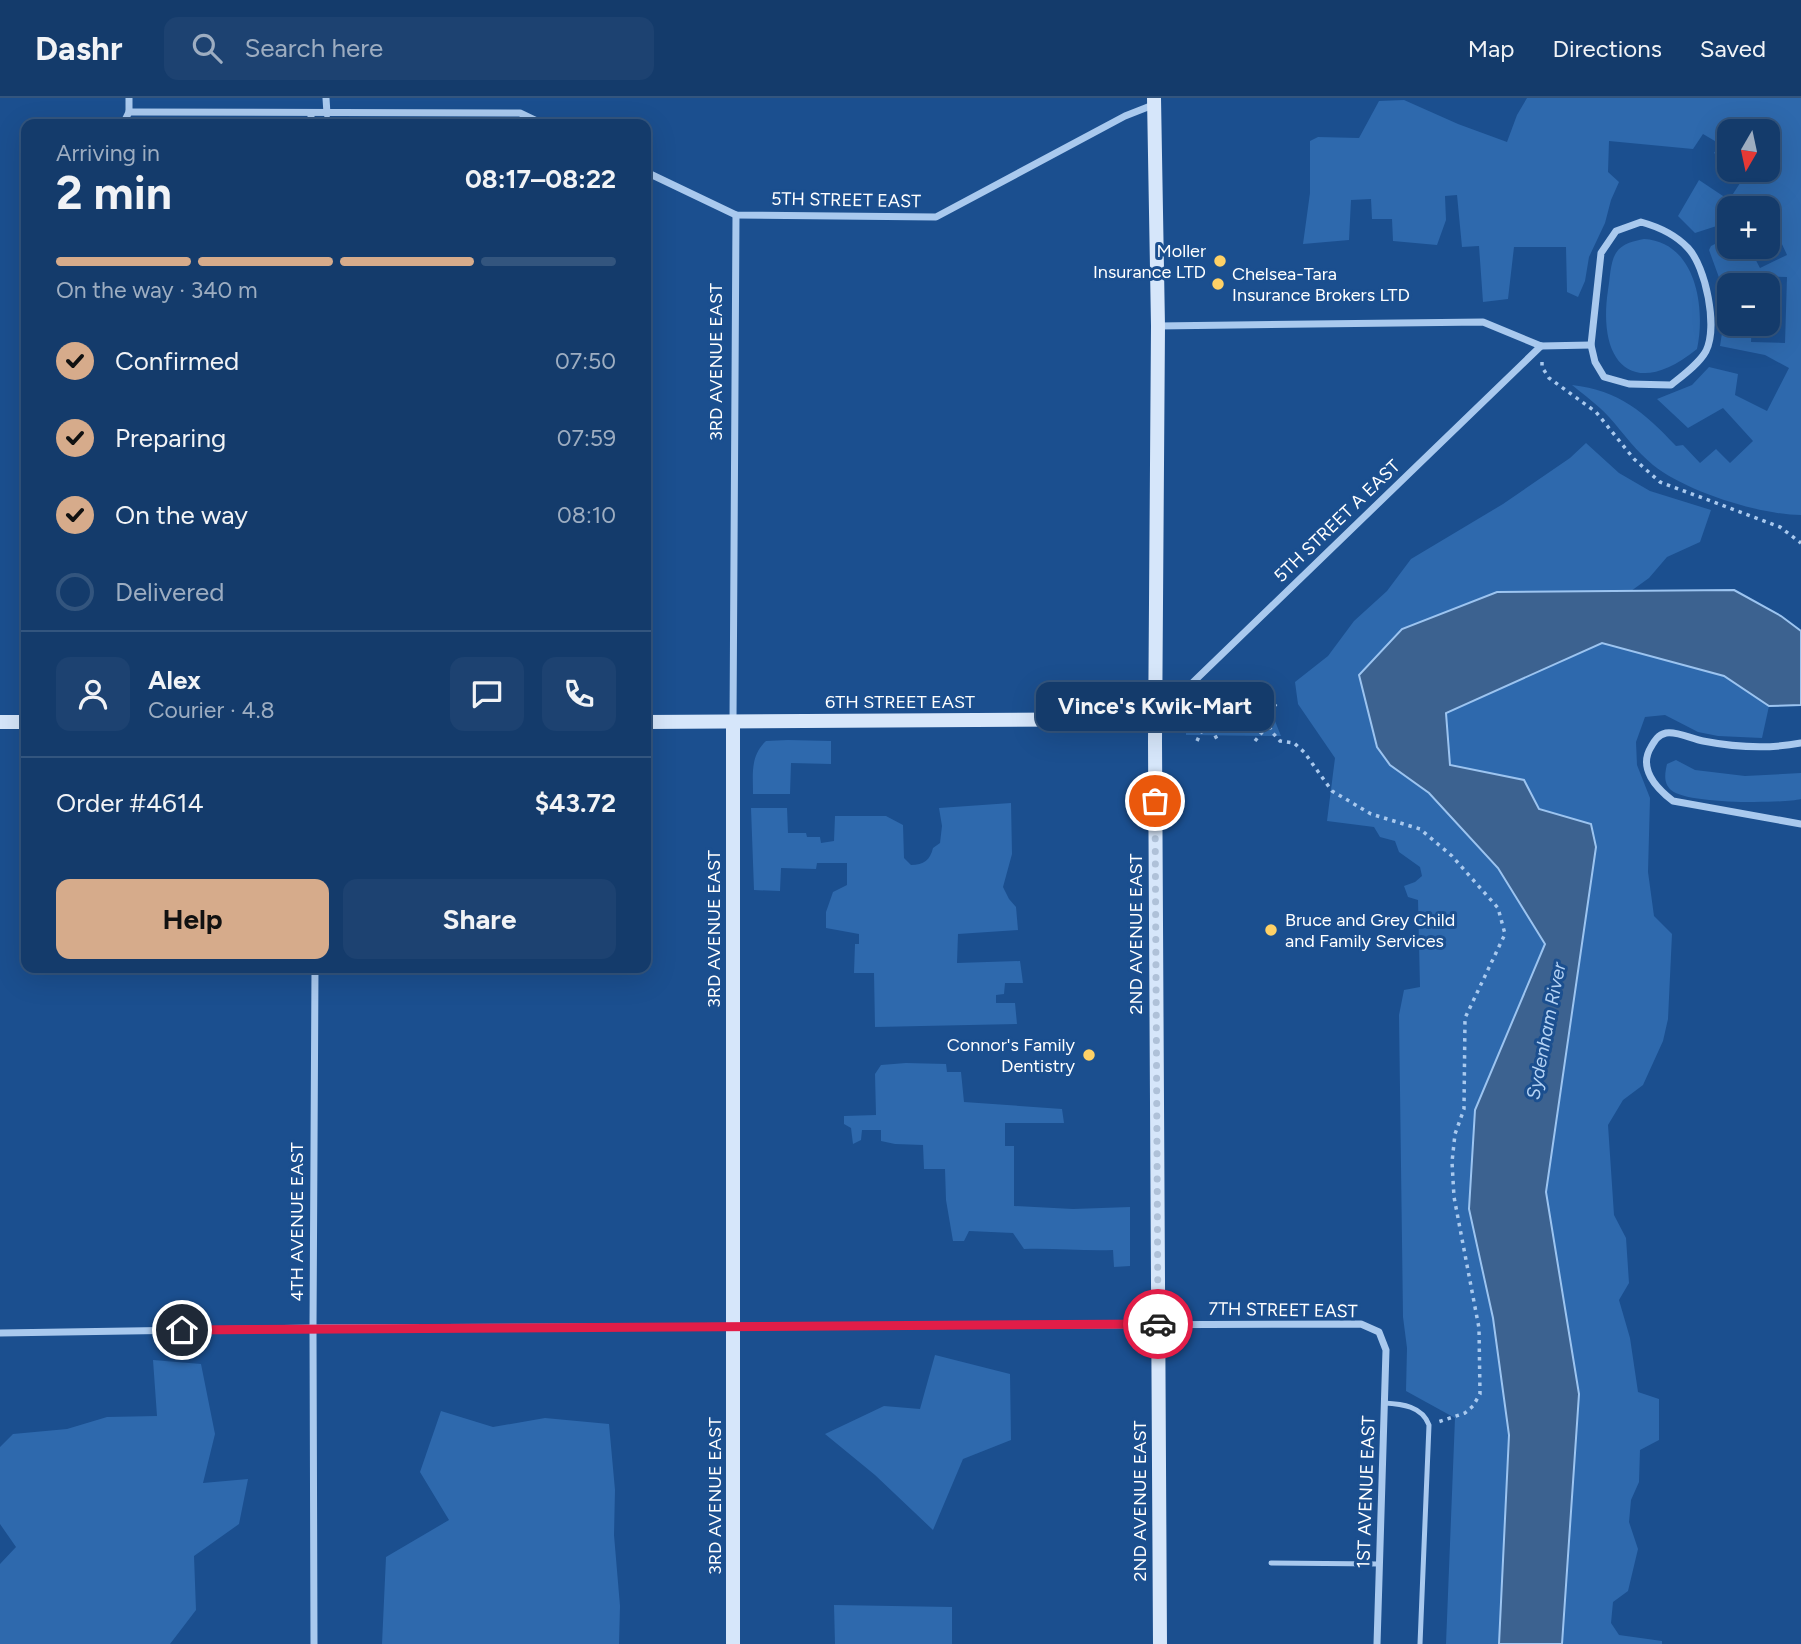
<!DOCTYPE html>
<html lang="en">
<head>
<meta charset="utf-8">
<style>
  body { margin:0; font-family:Figtree,sans-serif; background:#1d4271; color:#f1f3f6; height:100vh; display:flex; flex-direction:column; font-size:26px; white-space:nowrap }
  * { box-sizing:border-box; margin:0 }
  p { font-size:23px; color:#9dadc1 }
  .icon { flex:none; width:38px; height:38px; fill:none; stroke:currentColor; stroke-width:2; stroke-linecap:round; stroke-linejoin:round }
  .map { position:relative; flex:1; overflow:hidden }
  .sheet { position:absolute; left:21px; top:21px; width:630px; height:854px; display:flex; flex-direction:column; background:#143b6b; border-radius:14px; box-shadow:0 7px 28px #0002,0 0 0 2px #33557e }
  .sheet>* { flex:none }
  .needle { width:46px; rotate:189deg }
  .fabs { position:absolute; left:1717px; top:21px; display:grid; gap:14px }
  .fabs a { display:grid; place-items:center; width:63px; height:63px; border-radius:14px; background:#143b6b; box-shadow:0 7px 28px #0002,0 0 0 2px #33557e; font-size:35px }
  .pin { position:absolute; display:grid; place-items:center; width:60px; height:60px; color:#fff; margin:-30px; border:4px solid #fff; border-radius:50%; box-shadow:0 2px 7px #0007 }
  .courier { position:absolute; display:grid; place-items:center; width:70px; height:70px; margin:-35px; border:5px solid #e11d48; border-radius:50%; background:#fff; color:#222; box-shadow:0 2px 9px #0007 }
  .bubble { position:absolute; height:49px; border-radius:14px; background:#143b6b; box-shadow:0 7px 28px #0002,0 0 0 2px #33557e; font-size:23px; font-weight:700; line-height:49px; text-align:center }
  .overview em { font-style:normal; font-weight:700 }
  .overview div { display:flex; flex-direction:column-reverse }
  .overview { display:flex; align-items:center; justify-content:space-between; height:119px; padding:0 35px }
  h1 { font-size:46px; font-weight:700; line-height:52px }
  .bar { display:grid; grid-template-columns:repeat(4,1fr); gap:10px 7px; align-content:center; height:84px; padding:0 35px }
  .bar i { height:9px; border-radius:5px; background:#33557e }
  .bar .active { background:#d6ab8b }
  .bar p { grid-column:span 4 }
  .line { display:flex; align-items:center; gap:18px; padding:0 35px; border-top:2px solid #33557e }
  .line div { flex:1 }
  .round { display:grid; place-items:center; flex:none; width:74px; height:74px; border-radius:14px; background:#1d4271 }
  ol { padding:0 35px; list-style:none }
  li { display:flex; align-items:center; gap:21px; height:77px }
  li p { margin-inline-start:auto }
  li .icon { padding:7px; border-radius:50%; background:#d6ab8b; color:#111; stroke-width:4 }
  li:last-child { color:#9dadc1 }
  li i { width:38px; height:38px; border:4px solid #33557e; border-radius:50% }
  .button { display:flex; gap:14px; margin-top:auto; padding:14px 35px }
  .button a { flex:1; height:80px; border-radius:14px; background:#d6ab8b; color:#111; font-size:28px; font-weight:700; line-height:80px; text-align:center }
  .button a+a { background:#1d4271; color:#f1f3f6 }
  header { display:flex; align-items:center; gap:42px; box-sizing:border-box; height:98px; padding:0 35px; background:#143b6b; border-bottom:2px solid #33557e }
  header strong { font-size:33px }
  nav { display:flex; gap:38px; margin-inline-start:auto; font-size:24px }
  .search { width:490px; height:63px; background:#1d4271; display:flex; align-items:center; gap:18px; box-sizing:border-box; padding:0 24px; border-radius:14px; color:#9dadc1; font-size:26px }
  .map>svg:first-child { display:block }
  .green { fill:#2e69ad }
  .water { fill:#3c6290; stroke:#9cc4f0; stroke-width:2 }
  .lines { fill:none; stroke-linecap:round; stroke-linejoin:round }
  .path { stroke:#a9c9ee; stroke-width:3.5; stroke-dasharray:3.5 5; stroke-linecap:butt }
  .lane { stroke:#a9c9ee; stroke-width:5 }
  .street { stroke:#a9c9ee; stroke-width:7 }
  .secondary { stroke:#d6e6fa; stroke-width:14 }
  .done { stroke:#afc1d8; stroke-width:7; stroke-dasharray:0 12.6 }
  .route { stroke:#e11d48; stroke-width:9 }
  .poi-dot { fill:#ffd166; stroke:#1b4f8f; stroke-width:2.5 }
  .labels { text-anchor:middle; dominant-baseline:central; stroke-width:6; stroke-linejoin:round; paint-order:stroke }
  .street-label { font-size:18px; fill:#fff; stroke:#1b4f8f }
  .poi-label { font-size:18px; fill:#fff; stroke:#1b4f8f; text-anchor:end }
  .water-label { font-size:19px; font-style:italic; fill:#b5d3f5; stroke:#1b4f8f }
</style>
</head>
<body>
<header>
<strong>Dashr</strong>
<div class="search"><svg class="icon" aria-label="search" viewBox="0 0 24 24"><circle cx="10" cy="10" r="6"/><path d="M15 15l6 6"/></svg>Search here</div>
<nav><a>Map</a><a>Directions</a><a>Saved</a></nav>
</header>
<div class="map">
<svg width="1801" height="1546" viewBox="0 0 1801 1546">
  <rect width="100%" height="100%" fill="#1b4f8f"/>
  <g class="green">
    <path d="M1527 0H1801V417C1760 417 1685 393 1653 367 1636 353 1624 336 1609 319 1598 307 1584 297 1572 287 1619 292 1645 315 1676 348L1683 347 1700 365 1716 351 1730 365 1753 343 1723 310 1688 330 1657 301 1692 287 1709 269 1738 276 1735 297 1767 313 1789 270 1765 257 1720 248 1726 209 1729 208V226H1752L1751 244 1785 245 1787 179 1753 178 1721 185 1709 152 1711 148 1729 139V149H1749L1760 170 1787 157 1768 116V110L1763 108 1758 110H1729V124L1695 135 1678 118 1699 82 1729 102 1746 76 1740 72H1768V33H1729V65L1714 55 1720 46 1703 36 1693 51 1609 43 1608 74 1619 84 1611 102 1605 125 1589 159 1585 183 1578 199 1567 194 1566 149H1514L1508 201 1483 204 1479 148 1462 149 1457 97 1445 98 1446 122 1437 147 1393 143 1392 121H1372L1371 101 1351 102 1349 142 1303 146 1310 95V43L1318 39 1359 40 1379 3 1404 2 1458 26 1507 44 1517 17Z"/>
    <path d="M1644 141C1696 144 1706 210 1697 251 1633 303 1597 265 1608 192 1610 182 1610 164 1616 155 1622 145 1634 143 1644 141Z"/>
    <polygon points="1586,345 1619,375 1650,393 1711,412 1700,444 1667,459 1649,480 1631,493 1497,494 1359,577 1376,648 1390,667 1429,695 1498,770 1545,846 1475,1012 1469,1111 1493,1220 1509,1337 1499,1546 1446,1546 1455,1320 1406,1293 1407,1250 1403,1219 1399,917 1404,892 1420,889 1418,802 1408,799 1404,788 1415,784 1422,778 1420,769 1399,754 1395,743 1380,739 1374,729 1327,723 1335,660 1298,606 1295,584 1328,558 1354,523 1387,493 1411,461 1503,406 1570,360"/>
    <polygon points="1602,545 1724,578 1769,608 1762,640 1718,638 1698,634 1665,617 1645,619 1636,644 1637,667 1650,700 1648,774 1654,818 1672,836 1668,921 1663,943 1643,987 1623,1002 1608,1027 1614,1117 1626,1140 1629,1185 1619,1202 1630,1240 1638,1294 1659,1301 1659,1342 1640,1352 1639,1384 1631,1402 1629,1424 1638,1451 1628,1493 1613,1504 1611,1525 1619,1537 1662,1543 1662,1546 1562,1546 1579,1296 1546,1094 1596,749 1590,726 1539,711 1524,682 1449,667 1446,615"/>
    <polygon points="1215,597 1261,604 1273,618 1281,638 1186,637 1186,613 1201,600"/>
    <path d="M788 642 831 643V666L791 665 790 696H753C753 676 750 658 766 643Z"/>
    <path d="M1676 662 1695 672 1745 678 1801 675V701C1780 706 1685 706 1671 692 1663 685 1665 675 1667 666Z"/>
    <path d="M1011 705 1012 756 1003 789 1009 801 1016 809 1018 832 958 836 957 865 1020 863 1023 885H1005L1004 896 996 897V905H1015L1017 926 875 929 874 875H854L855 846H859V836L826 830V814L833 794 847 787V765H817L816 771 781 770 780 793 754 792 751 710H787L788 735H806L807 739H820L821 745 834 743 835 718H886L903 727 904 760 911 767C924 767 930 762 933 750L940 745 942 728 939 710Z"/>
    <path d="M906 965 946 966 947 974H961L964 1004 1062 1011 1064 1025H1005V1048H1014V1108L1073 1111 1130 1109V1168L1114 1169 1113 1152C1083 1153 1054 1150 1024 1151L1013 1135 969 1133 964 1143H953L946 1102 945 1071H924L923 1047 895 1046 881 1043V1032H862L861 1042 853 1046 851 1030 844 1026V1018L876 1017 875 976 881 967Z"/>
    <polygon points="935,1257 1010,1276 1011,1342 963,1361 933,1432 875,1377 825,1336 884,1308 920,1311"/>
    <polygon points="153,1262 201,1266 215,1336 203,1385 248,1381 239,1426 194,1458 196,1512 170,1546 0,1546 0,1466 16,1449 0,1426 0,1349 13,1336 67,1331 107,1319 157,1318"/>
    <polygon points="441,1313 493,1329 545,1320 609,1326 615,1392 614,1437 620,1508 619,1546 382,1546 386,1459 449,1422 420,1374"/>
    <polygon points="834,1507 952,1509 952,1546 835,1546"/>
  </g>
  <polygon class="water" points="1734,492 1781,518 1801,533 1801,607 1769,608 1724,578 1602,545 1446,615 1450,667 1524,682 1539,711 1591,726 1596,749 1546,1094 1579,1296 1562,1546 1499,1546 1509,1337 1493,1220 1469,1111 1475,1012 1545,846 1498,770 1429,695 1390,667 1377,649 1359,577 1402,531 1497,494"/>
  <g class="lines">
    <g class="path">
      <polyline points="1542,264 1542,269 1549,280 1596,314 1634,361 1660,384 1780,429 1801,445"/>
      <polyline points="1189,605 1204,617 1218,643"/>
      <polyline points="1276,606 1267,618 1271,633 1280,643 1294,645 1304,654 1332,693 1371,716 1420,731 1452,758 1498,810 1505,836 1465,920 1464,1011 1455,1036 1452,1064 1454,1099 1479,1230 1480,1296 1473,1308 1465,1315 1438,1324"/>
      <path d="M1222 618C1227 621 1231 627 1236 629 1246 633 1262 634 1270 627"/>
      <path d="M1209 625 1239 605C1250 602 1263 609 1267 620"/>
      <polyline points="1197,643 1207,621"/>
      <polyline points="1255,643 1263,633"/>
    </g>
    <g class="lane">
      <path d="M1384 1305C1402 1306 1422 1308 1429 1327L1420 1546"/>
      <polyline points="1271,1465 1379,1466"/>
    </g>
    <g class="street">
      <polyline points="326,0 327,16"/>
      <polyline points="129,14 520,15 543,26"/>
      <polyline points="311,16 311,26"/>
      <polyline points="123,26 129,14 129,0"/>
      <polyline points="646,74 736,117 936,119 1125,18 1153,7"/>
      <path d="M1641 124C1659 129 1675 136 1688 150 1706 169 1718 229 1706 253 1699 266 1682 278 1671 287L1629 286 1604 279 1595 264 1591 247 1601 155 1616 133Z"/>
      <polyline points="1158,228 1483,224 1541,248 1591,247"/>
      <polyline points="1156,620 1541,248"/>
      <polyline points="733,624 736,117"/>
      <path d="M1801 645C1770 651 1734 649 1703 643 1692 641 1677 633 1666 635 1658 637 1655 642 1651 649 1638 670 1656 690 1673 703L1801 726"/>
      <polyline points="0,1235 313,1230 1361,1226 1379,1234 1386,1252 1377,1546"/>
      <polyline points="314,1546 313,1230 315,870"/>
    </g>
    <g class="secondary">
      <polyline points="1154,0 1158,228 1155,644 1160,1546"/>
      <polyline points="0,624 26,624"/>
      <polyline points="646,624 1155,621"/>
      <polyline points="733,624 733,1546"/>
    </g>
  </g>
  <g class="lines">
    <polyline class="done" points="1155,703 1158,1226"/>
    <polyline class="route" points="182,1232 1158,1226"/>
  </g>
  <g class="poi-dot">
    <circle cx="1220" cy="163" r="7"/>
    <circle cx="1218" cy="186" r="7"/>
    <circle cx="1271" cy="832" r="7"/>
    <circle cx="1089" cy="957" r="7"/>
  </g>
  <g class="labels">
    <g class="street-label">
      <text transform="translate(846 102) rotate(1)">5TH STREET EAST</text>
      <text transform="translate(716 264) rotate(-90)">3RD AVENUE EAST</text>
      <text transform="translate(1337 423) rotate(-44)">5TH STREET A EAST</text>
      <text x="900" y="604">6TH STREET EAST</text>
      <text transform="translate(714 831) rotate(-90)">3RD AVENUE EAST</text>
      <text transform="translate(1136 836) rotate(-90)">2ND AVENUE EAST</text>
      <text transform="translate(297 1124) rotate(-90)">4TH AVENUE EAST</text>
      <text transform="translate(1283 1212) rotate(1)">7TH STREET EAST</text>
      <text transform="translate(1366 1394) rotate(-88)">1ST AVENUE EAST</text>
      <text transform="translate(715 1398) rotate(-90)">3RD AVENUE EAST</text>
      <text transform="translate(1140 1403) rotate(-90)">2ND AVENUE EAST</text>
    </g>
    <g class="poi-label">
      <text x="1206" y="153">Moller<tspan x="1206" dy="21">Insurance LTD</tspan></text>
      <text x="1232" y="176" text-anchor="start">Chelsea-Tara<tspan x="1232" dy="21">Insurance Brokers LTD</tspan></text>
      <text x="1285" y="822" text-anchor="start">Bruce and Grey Child<tspan x="1285" dy="21">and Family Services</tspan></text>
      <text x="1075" y="947">Connor's Family<tspan x="1075" dy="21">Dentistry</tspan></text>
    </g>
    <g class="water-label">
      <text transform="translate(1546 933) rotate(-79)">Sydenham River</text>
    </g>
  </g>
</svg>
<div class="fabs">
<a><svg class="needle" viewBox="-14 -14 28 28"><path d="M0-13l5 13h-10z" fill="#e53935"/><path d="M0 13l5-13h-10z" fill="#9dadc1"/></svg></a>
<a>+</a>
<a>−</a>
</div>
<div class="pin" style="left:1155px;top:703px;background:#ea580c"><svg class="icon" aria-label="bag" viewBox="0 0 24 24"><path d="M5 8h14l-1 12H6zM9 8a3 3 0 0 1 6 0"/></svg></div>
<div class="pin" style="left:182px;top:1232px;background:#1f2937"><svg class="icon" aria-label="home" viewBox="0 0 24 24"><path d="M3 11l9-7 9 7M6 9v11h12V9"/></svg></div>
<div class="courier" style="left:1158px;top:1226px"><svg class="icon" aria-label="car" viewBox="0 0 24 24"><path d="M5 17H2v-5l4-1 3-4h7l3 4 3 1v5h-3M9 17h6M6 11h13"/><circle cx="7" cy="17" r="2"/><circle cx="17" cy="17" r="2"/></svg></div>
<div class="bubble" style="left:1036px;top:584px;width:238px">Vince's Kwik-Mart</div>
<section class="sheet">
<div class="overview"><div><h1>2 min</h1><p>Arriving in</p></div><em>08:17–08:22</em></div>
<div class="bar"><i class="active"></i><i class="active"></i><i class="active"></i><i></i><p>On the way · 340 m</p></div>
<ol>
<li><svg class="icon" aria-label="check" viewBox="0 0 24 24"><path d="M5 12l5 5 9-10"/></svg>Confirmed<p>07:50</p></li>
<li><svg class="icon" aria-label="check" viewBox="0 0 24 24"><path d="M5 12l5 5 9-10"/></svg>Preparing<p>07:59</p></li>
<li><svg class="icon" aria-label="check" viewBox="0 0 24 24"><path d="M5 12l5 5 9-10"/></svg>On the way<p>08:10</p></li>
<li><i></i>Delivered</li>
</ol>
<div class="line" style="height:126px"><a class="round"><svg class="icon" aria-label="person" viewBox="0 0 24 24"><circle cx="12" cy="8" r="4"/><path d="M4 21q1-7 8-7t8 7"/></svg></a><div><b>Alex</b><p>Courier · 4.8</p></div><a class="round"><svg class="icon" aria-label="chat" viewBox="0 0 24 24"><path d="M4 5h16v11H9l-5 4z"/></svg></a><a class="round"><svg class="icon" aria-label="phone" viewBox="0 0 24 24"><path d="M5 4h4l2 5-3 2q2 4 5 5l2-3 5 2v4C11 20 4 13 5 4z"/></svg></a></div>
<div class="line" style="height:91px"><div>Order #4614</div><b>$43.72</b></div>
<div class="button"><a>Help</a><a>Share</a></div>
</section>
</div>
</body>
</html>
